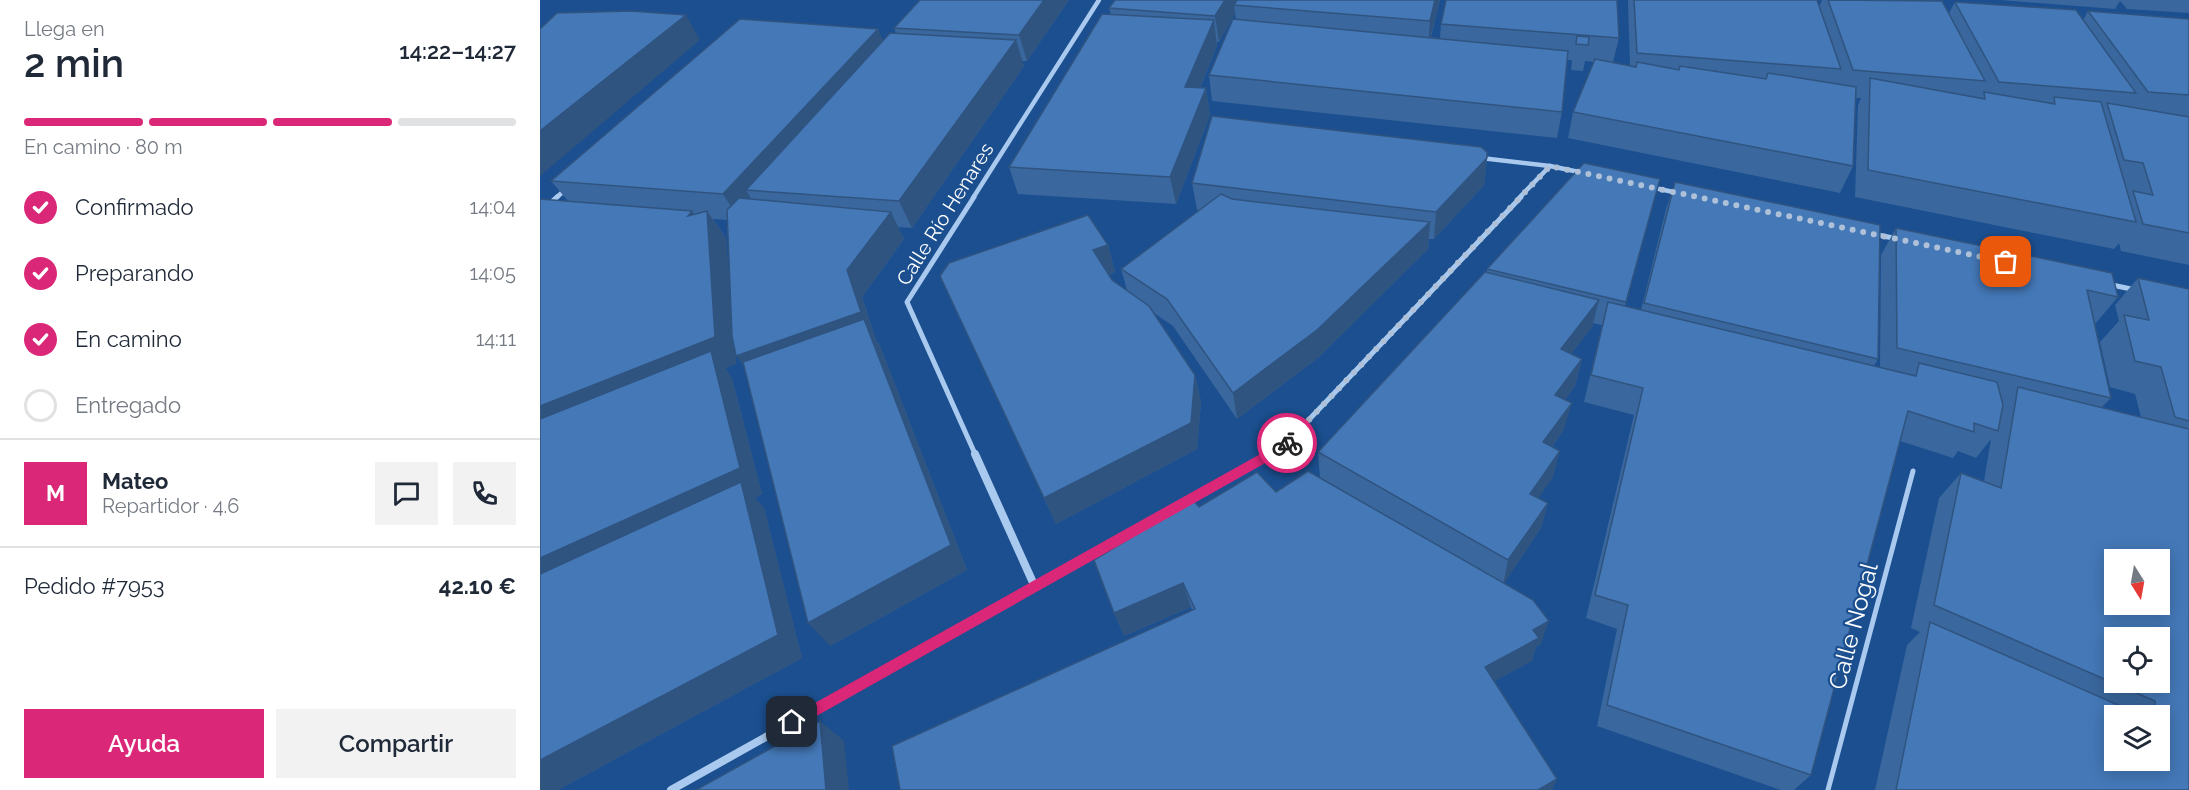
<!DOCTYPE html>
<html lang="es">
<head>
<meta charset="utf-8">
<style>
  body { margin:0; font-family:Raleway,sans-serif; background:#f2f2f3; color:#1f2937; height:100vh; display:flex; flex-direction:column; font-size:22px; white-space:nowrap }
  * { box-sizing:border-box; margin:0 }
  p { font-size:20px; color:#747a83 }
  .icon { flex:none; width:33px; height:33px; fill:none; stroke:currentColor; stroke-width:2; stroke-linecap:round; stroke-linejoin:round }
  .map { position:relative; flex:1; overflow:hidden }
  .side { display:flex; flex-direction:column; background:#fff; width:540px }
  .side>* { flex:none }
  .needle { width:39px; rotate:169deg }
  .buttons { position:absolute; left:1564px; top:549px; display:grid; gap:12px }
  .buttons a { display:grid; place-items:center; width:66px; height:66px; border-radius:0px; background:#fff; box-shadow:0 3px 15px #0003; font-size:30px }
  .pin { position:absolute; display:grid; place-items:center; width:51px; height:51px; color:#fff; margin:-26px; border-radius:12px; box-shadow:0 3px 9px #0006 }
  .courier { position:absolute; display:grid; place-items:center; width:60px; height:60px; margin:-30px; border:4px solid #db2777; border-radius:50%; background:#fff; color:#222; box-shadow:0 2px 8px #0007 }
  .head em { font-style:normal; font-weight:600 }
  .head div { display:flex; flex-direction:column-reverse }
  .head { display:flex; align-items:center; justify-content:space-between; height:102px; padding:0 24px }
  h1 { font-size:39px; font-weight:600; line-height:45px }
  .bar { display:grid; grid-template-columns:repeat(4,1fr); gap:9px 6px; align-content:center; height:72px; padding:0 24px }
  .bar i { height:8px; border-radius:4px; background:#e0e1e3 }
  .bar .selected { background:#db2777 }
  .bar p { grid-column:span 4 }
  .line { display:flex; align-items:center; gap:15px; padding:0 24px; border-top:2px solid #e0e1e3 }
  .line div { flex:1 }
  .round { display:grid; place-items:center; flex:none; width:63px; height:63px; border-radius:0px; background:#f2f2f3 }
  ol { padding:0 24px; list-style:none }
  li { display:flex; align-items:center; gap:18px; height:66px }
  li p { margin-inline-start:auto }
  li .icon { padding:6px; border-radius:50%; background:#db2777; color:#fff; stroke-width:4 }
  li:last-child { color:#747a83 }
  li i { width:33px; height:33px; border:3px solid #e0e1e3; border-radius:50% }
  .action { display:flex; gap:12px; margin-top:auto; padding:12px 24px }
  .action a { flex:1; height:69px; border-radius:0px; background:#db2777; color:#fff; font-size:24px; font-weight:600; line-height:69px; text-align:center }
  .action a+a { background:#f2f2f3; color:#1f2937 }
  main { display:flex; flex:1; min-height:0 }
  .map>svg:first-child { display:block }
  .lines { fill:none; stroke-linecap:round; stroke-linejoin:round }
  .lane { stroke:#a9c9ee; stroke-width:5 }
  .street-far2 { stroke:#a9c9ee; stroke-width:4.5 }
  .street-far1 { stroke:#a9c9ee; stroke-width:5 }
  .street { stroke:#a9c9ee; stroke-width:8 }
  .wall { fill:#3a679d; fill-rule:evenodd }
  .shaded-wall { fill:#305480 }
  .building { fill:#4478b7; stroke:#305480; stroke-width:1.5; fill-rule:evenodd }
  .route { fill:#db2777 }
  .done { stroke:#afc1d8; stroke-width:6; stroke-dasharray:0 10.8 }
  .labels { text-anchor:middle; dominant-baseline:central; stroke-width:4.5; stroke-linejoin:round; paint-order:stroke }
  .street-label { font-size:20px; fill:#fff; stroke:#1b4f8f }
  .near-street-label { font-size:24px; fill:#fff; stroke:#1b4f8f }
</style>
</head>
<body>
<main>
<section class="side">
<div class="head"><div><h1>2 min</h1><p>Llega en</p></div><em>14:22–14:27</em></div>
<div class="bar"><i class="selected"></i><i class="selected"></i><i class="selected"></i><i></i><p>En camino · 80 m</p></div>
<ol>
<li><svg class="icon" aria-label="check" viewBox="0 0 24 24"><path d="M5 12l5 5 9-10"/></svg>Confirmado<p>14:04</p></li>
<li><svg class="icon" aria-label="check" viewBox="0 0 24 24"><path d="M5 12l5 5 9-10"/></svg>Preparando<p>14:05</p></li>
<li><svg class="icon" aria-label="check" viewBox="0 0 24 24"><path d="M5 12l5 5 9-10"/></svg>En camino<p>14:11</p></li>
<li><i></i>Entregado</li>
</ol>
<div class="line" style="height:108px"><b class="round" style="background:#db2777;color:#fff">M</b><div><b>Mateo</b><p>Repartidor · 4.6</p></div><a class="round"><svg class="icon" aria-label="chat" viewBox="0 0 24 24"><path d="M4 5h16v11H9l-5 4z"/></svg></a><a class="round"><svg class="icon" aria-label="phone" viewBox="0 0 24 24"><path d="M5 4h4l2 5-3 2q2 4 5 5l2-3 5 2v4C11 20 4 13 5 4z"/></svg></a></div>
<div class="line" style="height:78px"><div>Pedido #7953</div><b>42.10 €</b></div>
<div class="action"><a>Ayuda</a><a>Compartir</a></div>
</section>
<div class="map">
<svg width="1649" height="790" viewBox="0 0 1649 790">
  <rect width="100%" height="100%" fill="#1b4f8f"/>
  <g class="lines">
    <polyline class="lane" points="1288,790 1373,471"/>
    <g class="street-far2">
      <polyline points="941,158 1010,166 1044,173"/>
      <polyline points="1110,187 1138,193"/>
      <polyline points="16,198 26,189"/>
      <polyline points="433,198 559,0"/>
      <polyline points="979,198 1010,166"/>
    </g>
    <g class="street-far1">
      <polyline points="434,197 367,302 436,456"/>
      <polyline points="0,212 17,197"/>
      <polyline points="1333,234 1358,239"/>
      <polyline points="1567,284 1596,290"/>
      <polyline points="729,456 741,449 981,197"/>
    </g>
    <g class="street">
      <polyline points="435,454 495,587"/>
      <polyline points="131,790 732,454"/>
    </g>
  </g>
  <g class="wall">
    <path d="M529 0 487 61H482L484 66 372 228 358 227 364 239 322 297 336 340 340 346 427 570 290 646 204 366 194 348 196 364 185 368 192 378 222 494 215 498 224 508 262 658 18 790H0L28 201 11 181 338 29 343 41 356 33 354 28ZM173 219 188 220 190 293 186 238Z"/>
    <polygon points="900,0 891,37 900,38 901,24 1079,38 1073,62 1090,66 1088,3 1088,0 1277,0 1279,7 1282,0 1393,0 1409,13 1415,2 1543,20 1548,11 1649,19 1649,265 1581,251 1579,243 1574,249 1315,197 1318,105 1321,98 1315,98 1313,166 1300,193 1028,138 1033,112 1054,62 1045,61 1043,71 1031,70 1032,60 1027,60 1022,112 1017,138 672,101 669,75 696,19 695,13 679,42 677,42 677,46 660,88 666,88 670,115 636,204 478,194 469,167 571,14 569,8"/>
    <polygon points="1460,0 1649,0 1649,13 1587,9 1580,1 1575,9"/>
    <polygon points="947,158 944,185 894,239 889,239 888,249 779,357 697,419 633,326 614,313 655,375 661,402 657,449 516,524 400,276 568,245 575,272 569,275 572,280 587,290 581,269 659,210 657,210 652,183"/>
    <path d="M1120 179 1085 306 1101 310 1126 209 1135 182 1338 359 1334 366 1340 367 1341 255 1356 228 1578 297 1555 324 1571 398 1562 407 1601 417 1595 394 1570 387 1560 342 1579 321 1575 305 1598 278 1649 289V790H1335L1367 645 1380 632 1371 628 1399 498 1421 473 1444 481 1451 439 1436 458 1418 451 1413 458 1360 441 1271 775 1254 790H1241L1057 726 1077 629 1046 618 1094 415 1044 402 1062 325 1053 323 1052 327 1031 354 1042 359 1035 386 1025 400 1024 429 1012 447 1013 477 998 498 1008 503 1001 528 964 583 1001 644 996 647 992 661 954 681 1017 779 1012 790H360L652 611 651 607 584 636 574 613 659 507 736 492 780 478 778 452 947 272V269ZM1575 716H1620L1575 760Z"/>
  </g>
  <g class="shaded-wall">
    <polygon points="504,0 529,0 487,61 479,35"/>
    <polygon points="685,0 702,0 694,5 695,13 679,42 675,16"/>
    <polygon points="895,0 900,0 888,47 890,21"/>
    <polygon points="146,15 160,40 0,176 0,131"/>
    <polygon points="674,20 677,46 649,114 645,87"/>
    <polygon points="338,29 349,55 206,190 215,205 200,221 183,194"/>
    <polygon points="476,40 484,66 372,228 359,201"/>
    <polygon points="666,88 670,115 636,204 630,177"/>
    <polygon points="947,158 944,185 894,239 896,212"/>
    <polygon points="152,211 169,236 167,211 186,238 196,364 185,368 192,378 222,494 215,498 224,508 262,658 18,790 0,790 0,406"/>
    <polygon points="351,212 364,239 322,297 336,340 340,346 427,570 290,646 268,623 217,383 196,356 307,270"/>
    <polygon points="890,222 888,249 779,357 697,419 693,393"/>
    <polygon points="568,245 575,272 561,278 553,250"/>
    <polygon points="1059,300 1052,327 1014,376 1021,349"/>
    <polygon points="1042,359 1035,386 1009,422 1015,395"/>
    <polygon points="655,375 661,402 657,449 516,524 504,498"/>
    <polygon points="1032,403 1024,429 997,469 1003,442"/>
    <polygon points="1020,451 1013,477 984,519 990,494"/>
    <polygon points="1008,503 1001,528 963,585 968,560"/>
    <polygon points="643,583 651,607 584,636 574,613"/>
    <polygon points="1009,621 1001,644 996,647 992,661 940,689 945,667 993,630"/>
    <polygon points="280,721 304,741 309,790 286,790"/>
    <polygon points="1017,779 1012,790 998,790"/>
  </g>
  <g class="building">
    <polygon points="380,0 504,0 479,35 354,28"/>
    <polygon points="575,0 685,0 675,16 569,8"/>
    <polygon points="697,0 895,0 890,21 694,5"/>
    <polygon points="906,0 1077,0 1079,38 901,24"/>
    <polygon points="1094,0 1277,0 1301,69 1097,53"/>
    <polygon points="1288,0 1402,1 1445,81 1313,70"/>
    <polygon points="1415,2 1536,10 1596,93 1459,82"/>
    <polygon points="91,11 146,15 0,131 0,29 17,13"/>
    <polygon points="1548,11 1649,19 1649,95 1608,92"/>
    <polygon points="562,14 674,20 645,87 666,88 630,177 469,167"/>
    <polygon points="200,19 338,29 183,194 11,181"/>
    <polygon points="693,19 1028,51 1022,112 669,75"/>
    <polygon points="350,33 476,40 359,201 206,190"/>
    <polygon points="1037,36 1049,37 1048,45 1036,44"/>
    <polygon points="1055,59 1096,67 1097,62 1139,70 1140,66 1226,79 1228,73 1316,87 1313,166 1033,112"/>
    <polygon points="1330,78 1445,99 1444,92 1515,104 1514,97 1561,102 1596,222 1328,170"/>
    <polygon points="1567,103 1649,117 1649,233 1603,224 1593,191 1613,195 1603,163 1584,160"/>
    <polygon points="672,116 941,147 947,152 947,158 896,212 652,183"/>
    <polygon points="1044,163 1120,179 1086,302 947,269"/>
    <polygon points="1135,182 1340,225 1338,359 1104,303"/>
    <polygon points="681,194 692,199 890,222 777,330 693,393 627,299 581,269"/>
    <polygon points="199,198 351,212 307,270 321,312 196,356 192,336 187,210"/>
    <polygon points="0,199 152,211 148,216 167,211 175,337 0,406"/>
    <polygon points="548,215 568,245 553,250 572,280 609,306 655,375 651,423 504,498 400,276 409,263"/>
    <polygon points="1356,228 1572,273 1578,297 1547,290 1571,398 1357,348"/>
    <polygon points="945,272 1059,300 1021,349 1042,359 1015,395 1032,403 1003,442 1020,451 990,494 1008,503 968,560 778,452"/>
    <polygon points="1598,278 1649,289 1649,421 1635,417 1621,367 1595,361 1584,315 1609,320"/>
    <polygon points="1068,302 1376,376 1379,363 1457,382 1463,405 1458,431 1434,423 1434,432 1368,411 1271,775 1067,705 1088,605 1055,595 1103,388 1051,375"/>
    <polygon points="324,319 411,545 268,623 203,362"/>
    <polygon points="171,351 200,468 0,558 0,419"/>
    <path d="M1478 387 1649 429V790H1356L1390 622 1603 716H1575V760H1620V716H1615V701L1394 605 1421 473 1461 488ZM1575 560H1620V604H1575ZM1575 638H1620V682H1575Z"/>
    <polygon points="768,471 993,600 1009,621 993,630 999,638 945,667 1017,779 998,790 360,790 352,746 655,609 643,583 574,613 554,560 653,500 659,507 717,472 736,492"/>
    <polygon points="201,482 238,635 0,760 0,574"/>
    <polygon points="280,721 286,790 156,790"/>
  </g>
  <polygon class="route" points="747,439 752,443 745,452 257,727 252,729 248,727 246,722 248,718"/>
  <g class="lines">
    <polyline class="done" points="747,443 1010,166 1466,262"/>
  </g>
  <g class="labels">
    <g class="street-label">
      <text transform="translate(405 214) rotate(-58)">Calle Río Henares</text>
    </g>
    <g class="near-street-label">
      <text transform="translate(1313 626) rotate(-75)">Calle Nogal</text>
    </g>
  </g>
</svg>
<div class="buttons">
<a><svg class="needle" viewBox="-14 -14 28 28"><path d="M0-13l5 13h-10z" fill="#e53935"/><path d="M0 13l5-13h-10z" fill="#747a83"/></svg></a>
<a><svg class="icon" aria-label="locate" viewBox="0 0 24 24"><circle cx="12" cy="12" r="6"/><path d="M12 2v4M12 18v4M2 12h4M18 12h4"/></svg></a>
<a><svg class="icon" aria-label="layers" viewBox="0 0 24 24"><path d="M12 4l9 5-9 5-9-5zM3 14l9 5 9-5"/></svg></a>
</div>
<div class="pin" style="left:1466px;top:262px;background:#ea580c"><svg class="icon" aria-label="bag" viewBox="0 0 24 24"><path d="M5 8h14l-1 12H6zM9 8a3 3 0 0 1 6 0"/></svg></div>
<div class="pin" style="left:252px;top:722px;background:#1f2937"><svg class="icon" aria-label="home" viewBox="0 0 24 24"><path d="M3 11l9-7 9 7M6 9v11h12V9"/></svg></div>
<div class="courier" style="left:747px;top:443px"><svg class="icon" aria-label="bike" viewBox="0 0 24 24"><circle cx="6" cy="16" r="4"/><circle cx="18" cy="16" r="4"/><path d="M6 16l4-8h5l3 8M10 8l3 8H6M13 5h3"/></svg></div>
</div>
</main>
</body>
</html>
